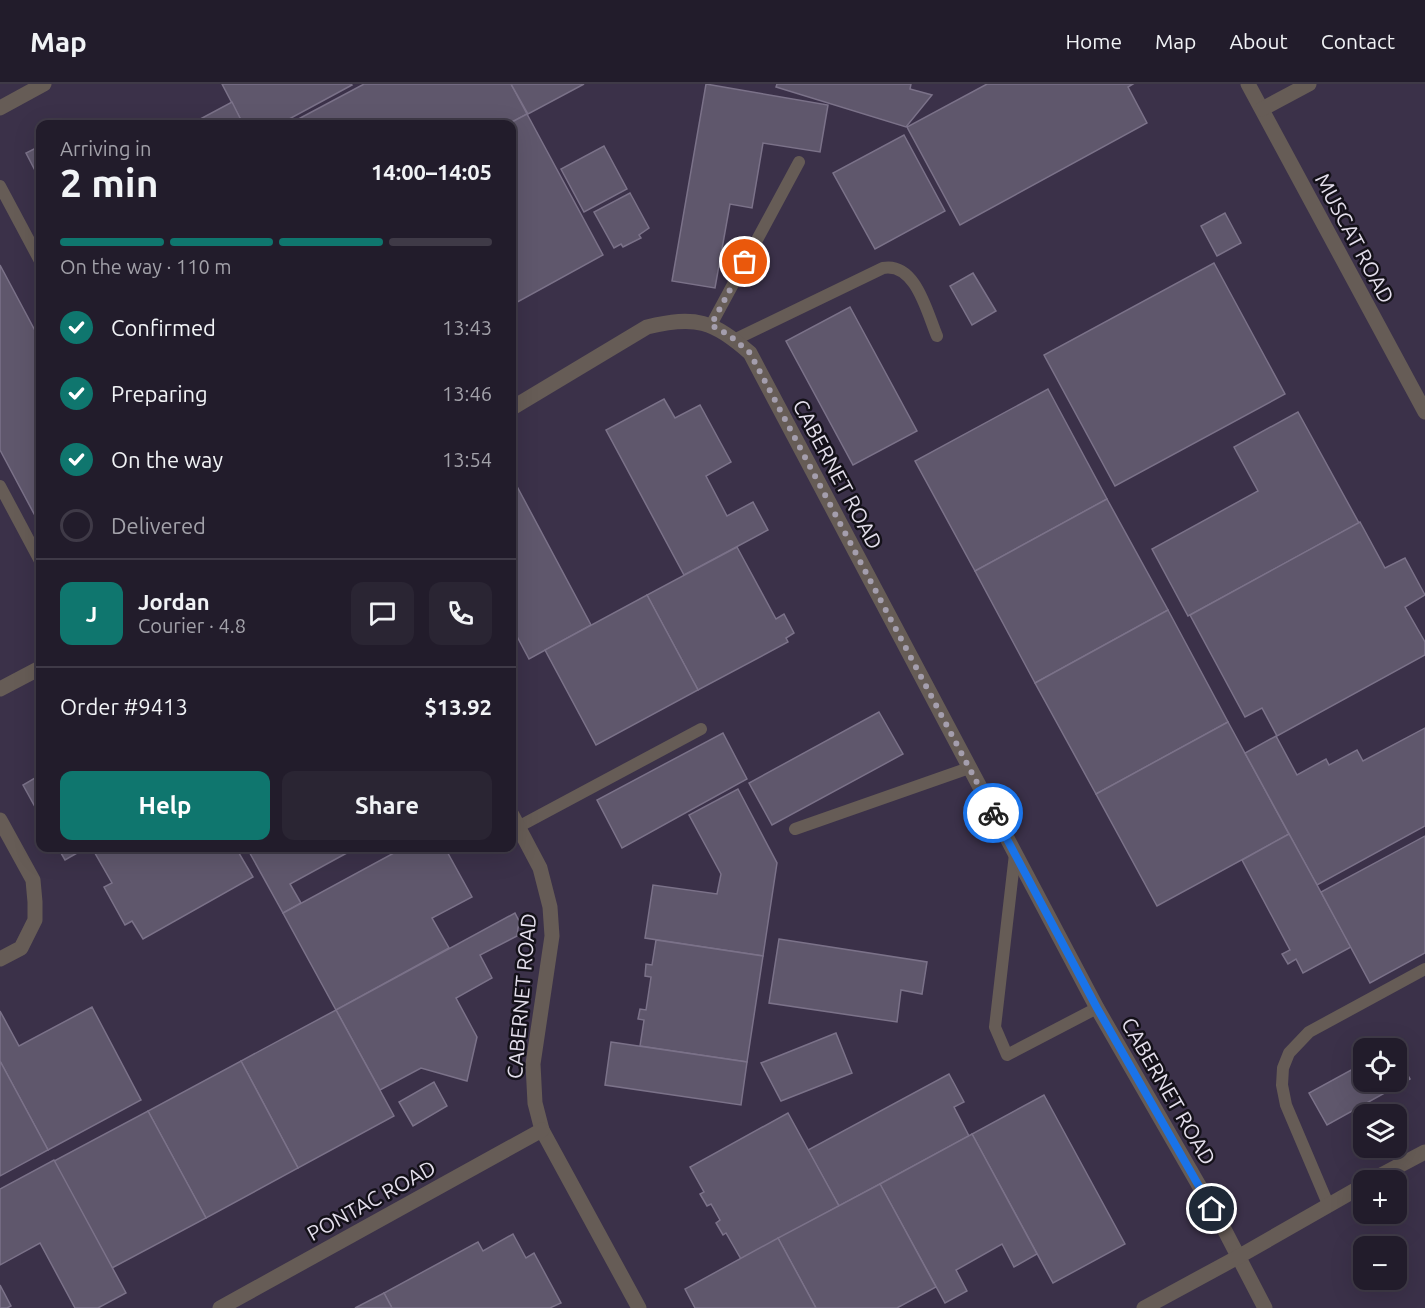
<!DOCTYPE html>
<html lang="en">
<head>
<meta charset="utf-8">
<style>
  body { margin:0; font-family:Ubuntu,sans-serif; background:#2a2533; color:#f1f3f6; height:100vh; display:flex; flex-direction:column; font-size:22px; white-space:nowrap }
  * { box-sizing:border-box; margin:0 }
  p { font-size:20px; color:#a2a1a9 }
  .icon { flex:none; width:33px; height:33px; fill:none; stroke:currentColor; stroke-width:2; stroke-linecap:round; stroke-linejoin:round }
  .map { position:relative; flex:1; overflow:hidden }
  .details { position:absolute; left:36px; top:36px; width:480px; height:732px; display:flex; flex-direction:column; background:#221c2b; border-radius:12px; box-shadow:0 6px 24px #0002,0 0 0 2px #3f3a47 }
  .details>* { flex:none }
  .buttons { position:absolute; left:1353px; top:954px; display:grid; gap:12px }
  .buttons a { display:grid; place-items:center; width:54px; height:54px; border-radius:12px; background:#221c2b; box-shadow:0 6px 24px #0002,0 0 0 2px #3f3a47; font-size:30px }
  .pin { position:absolute; display:grid; place-items:center; width:51px; height:51px; color:#fff; margin:-26px; border:3px solid #fff; border-radius:50%; box-shadow:0 2px 6px #0007 }
  .courier { position:absolute; display:grid; place-items:center; width:60px; height:60px; margin:-30px; border:4px solid #1a73e8; border-radius:50%; background:#fff; color:#222; box-shadow:0 2px 8px #0007 }
  .head em { font-style:normal; font-weight:700 }
  .head div { display:flex; flex-direction:column-reverse }
  .head { display:flex; align-items:center; justify-content:space-between; height:102px; padding:0 24px }
  h1 { font-size:39px; font-weight:700; line-height:45px }
  .bar { display:grid; grid-template-columns:repeat(4,1fr); gap:9px 6px; align-content:center; height:72px; padding:0 24px }
  .bar i { height:8px; border-radius:4px; background:#3f3a47 }
  .bar .selected { background:#0f766e }
  .bar p { grid-column:span 4 }
  .line { display:flex; align-items:center; gap:15px; padding:0 24px; border-top:2px solid #3f3a47 }
  .line div { flex:1 }
  .round { display:grid; place-items:center; flex:none; width:63px; height:63px; border-radius:12px; background:#2a2533 }
  ol { padding:0 24px; list-style:none }
  li { display:flex; align-items:center; gap:18px; height:66px }
  li p { margin-inline-start:auto }
  li .icon { padding:6px; border-radius:50%; background:#0f766e; color:#fff; stroke-width:4 }
  li:last-child { color:#a2a1a9 }
  li i { width:33px; height:33px; border:3px solid #3f3a47; border-radius:50% }
  .button { display:flex; gap:12px; margin-top:auto; padding:12px 24px }
  .button a { flex:1; height:69px; border-radius:12px; background:#0f766e; color:#fff; font-size:24px; font-weight:700; line-height:69px; text-align:center }
  .button a+a { background:#2a2533; color:#f1f3f6 }
  header { display:flex; align-items:center; gap:36px; box-sizing:border-box; height:84px; padding:0 30px; background:#221c2b; border-bottom:2px solid #3f3a47 }
  header strong { font-size:28px }
  nav { display:flex; gap:33px; margin-inline-start:auto; font-size:21px }
  .map>svg:first-child { display:block }
  .built { fill:#3b3149; fill-rule:evenodd }
  .building { fill:#5f576c; stroke:#7b7289; stroke-width:1.5 }
  .lines { fill:none; stroke-linecap:round; stroke-linejoin:round }
  .service { stroke:#665c56; stroke-width:12 }
  .minor { stroke:#665c56; stroke-width:15 }
  .done { stroke:#a49ead; stroke-width:6; stroke-dasharray:0 10.8 }
  .route { stroke:#1a73e8; stroke-width:8 }
  .labels { text-anchor:middle; dominant-baseline:central; stroke-width:5; stroke-linejoin:round; paint-order:stroke }
  .street-label { font-size:21px; fill:#e4dfec; stroke:#141119 }
</style>
</head>
<body>
<header>
<strong>Map</strong>
<nav><a>Home</a><a>Map</a><a>About</a><a>Contact</a></nav>
</header>
<div class="map">
<svg width="1425" height="1224" viewBox="0 0 1425 1224">
  <rect width="100%" height="100%" fill="#2e2639"/>
  <path class="built" d="M0 0H1425V1224H0ZM40 40H512V764H40ZM1364 964H1396V998H1364ZM1364 1030H1396V1064H1364ZM1364 1096H1396V1130H1364ZM1364 1162H1396V1196H1364Z"/>
  <g class="building">
    <polygon points="222,0 351,0 352,1 280,40 243,40"/>
    <polygon points="364,0 511,0 527,30 508,40 289,40"/>
    <polygon points="511,0 584,0 528,30"/>
    <polygon points="706,0 828,21 820,68 763,59 752,124 730,120 715,204 672,197"/>
    <polygon points="777,0 911,0 910,5 932,11 906,43 776,3"/>
    <polygon points="987,0 1133,0 1128,3 1147,39 960,141 907,43"/>
    <polygon points="232,18 243,40 191,40"/>
    <polygon points="527,30 603,171 512,221 512,40 508,40"/>
    <polygon points="904,51 945,127 875,165 833,89"/>
    <polygon points="40,62 40,96 26,69"/>
    <polygon points="604,62 627,105 584,128 561,85"/>
    <polygon points="630,109 649,144 639,151 641,154 623,163 621,160 614,164 594,128"/>
    <polygon points="1225,129 1241,159 1217,172 1201,142"/>
    <polygon points="1214,179 1285,310 1115,402 1044,271"/>
    <polygon points="0,181 40,256 40,441 0,366"/>
    <polygon points="973,189 996,227 972,241 950,202"/>
    <polygon points="850,223 917,347 853,381 786,257"/>
    <polygon points="1048,305 1107,415 975,487 915,377"/>
    <polygon points="664,315 675,334 700,321 731,378 706,392 727,432 753,418 768,446 684,491 606,346"/>
    <polygon points="1298,328 1359,439 1188,532 1152,465 1258,407 1234,363"/>
    <polygon points="512,393 591,541 529,575 513,545 512,546"/>
    <polygon points="1107,415 1168,526 1035,599 975,487"/>
    <polygon points="1360,438 1385,484 1405,474 1425,511 1405,523 1425,558 1425,571 1277,652 1262,624 1245,633 1190,531"/>
    <polygon points="737,463 776,535 784,530 794,549 786,554 788,558 698,606 647,511"/>
    <polygon points="647,511 698,606 596,661 545,566"/>
    <polygon points="1168,526 1228,638 1096,710 1035,599"/>
    <polygon points="879,628 903,670 772,741 749,699"/>
    <polygon points="1228,638 1289,750 1157,822 1096,710"/>
    <polygon points="1425,644 1425,742 1317,801 1245,669 1276,652 1297,691 1326,675 1329,681 1357,666 1363,677"/>
    <polygon points="723,649 747,695 622,764 597,716"/>
    <polygon points="40,691 40,732 23,701"/>
    <polygon points="738,705 777,779 763,872 645,854 653,801 717,810 721,790 689,731"/>
    <polygon points="1289,750 1351,863 1303,889 1296,875 1288,880 1282,870 1290,866 1242,776"/>
    <polygon points="1425,752 1425,869 1370,899 1321,808"/>
    <polygon points="58,764 86,764 65,776"/>
    <polygon points="92,764 236,764 253,793 143,855 132,837 125,841 104,803 112,799"/>
    <polygon points="247,764 356,764 290,800 301,819 283,829"/>
    <polygon points="403,764 445,764 472,813 432,834 449,864 336,926 283,829"/>
    <polygon points="515,829 519,837 517,852 480,871 492,894 456,914 477,953 467,997 421,984 380,1006 336,926"/>
    <polygon points="779,855 927,878 922,910 901,906 897,938 769,919"/>
    <polygon points="656,856 763,872 747,978 640,962 644,936 638,935 640,925 646,926 651,893 645,892 646,880 652,881"/>
    <polygon points="92,923 141,1016 48,1066 0,977 0,927 19,962"/>
    <polygon points="336,926 394,1032 298,1084 241,977"/>
    <polygon points="836,949 852,989 781,1017 761,979"/>
    <polygon points="611,958 747,978 741,1021 605,1001"/>
    <polygon points="1396,971 1410,995 1327,1041 1309,1009 1364,979 1364,998 1396,998"/>
    <polygon points="0,977 48,1066 0,1092"/>
    <polygon points="241,977 298,1084 206,1134 148,1027"/>
    <polygon points="949,990 964,1018 954,1023 969,1052 839,1122 808,1066"/>
    <polygon points="434,998 447,1022 413,1042 399,1018"/>
    <polygon points="1044,1011 1125,1160 1053,1199 972,1050"/>
    <polygon points="148,1027 206,1134 112,1184 54,1077"/>
    <polygon points="788,1029 839,1122 741,1175 726,1149 723,1151 716,1139 720,1136 711,1120 707,1122 700,1110 704,1108 690,1083"/>
    <polygon points="972,1050 1037,1170 1014,1183 1002,1160 956,1186 967,1207 945,1219 880,1100"/>
    <polygon points="54,1076 126,1209 98,1224 75,1224 40,1159 0,1181 0,1105"/>
    <polygon points="880,1100 936,1203 897,1224 816,1224 778,1154"/>
    <polygon points="513,1150 526,1174 534,1169 561,1219 550,1224 392,1224 384,1209 478,1158 483,1167"/>
    <polygon points="778,1154 816,1224 695,1224 685,1205"/>
    <polygon points="0,1201 11,1222 7,1224 0,1224"/>
    <polygon points="384,1209 392,1224 355,1224"/>
  </g>
  <g class="lines">
    <g class="service">
      <polyline points="0,102 40,177"/>
      <polyline points="711,241 799,78"/>
      <path d="M734 256 883 184C916 178 927 229 937 252"/>
      <polyline points="0,402 40,477"/>
      <polyline points="518,743 701,645"/>
      <polyline points="795,745 969,684"/>
      <polyline points="1015,770 995,943 1007,971 1097,924"/>
      <polyline points="1328,1120 1286,1021 1282,1001 1283,984 1289,969 1309,948 1425,885"/>
    </g>
    <g class="minor">
      <polyline points="1248,0 1425,328"/>
      <polyline points="0,24 44,0"/>
      <polyline points="1262,25 1309,0"/>
      <path d="M512 324 647 243C696 231 713 237 750 269L1097 924 1224 1145 1265 1224"/>
      <polyline points="0,605 40,584"/>
      <polyline points="512,731 540,784 550,823 552,852 533,980 535,1019 542,1046 639,1224"/>
      <polyline points="0,736 33,796 35,818 35,836 21,864 0,875"/>
      <polyline points="1372,1096 1425,1068"/>
      <polyline points="220,1224 542,1046"/>
      <polyline points="1144,1224 1238,1173 1364,1101"/>
    </g>
  </g>
  <g class="lines">
    <polyline class="done" points="745,178 711,241 729,251 750,269 993,729"/>
    <polyline class="route" points="993,729 1097,924 1212,1125"/>
  </g>
  <g class="labels">
    <g class="street-label">
      <text transform="translate(1355 154) rotate(62)">MUSCAT ROAD</text>
      <text transform="translate(838 390) rotate(62)">CABERNET ROAD</text>
      <text transform="translate(521 912) rotate(-85)">CABERNET ROAD</text>
      <text transform="translate(1169 1007) rotate(60)">CABERNET ROAD</text>
      <text transform="translate(371 1116) rotate(-29)">PONTAC ROAD</text>
    </g>
  </g>
</svg>
<div class="buttons">
<a><svg class="icon" aria-label="locate" viewBox="0 0 24 24"><circle cx="12" cy="12" r="6"/><path d="M12 2v4M12 18v4M2 12h4M18 12h4"/></svg></a>
<a><svg class="icon" aria-label="layers" viewBox="0 0 24 24"><path d="M12 4l9 5-9 5-9-5zM3 14l9 5 9-5"/></svg></a>
<a>+</a>
<a>−</a>
</div>
<div class="pin" style="left:745px;top:178px;background:#ea580c"><svg class="icon" aria-label="bag" viewBox="0 0 24 24"><path d="M5 8h14l-1 12H6zM9 8a3 3 0 0 1 6 0"/></svg></div>
<div class="pin" style="left:1212px;top:1125px;background:#1f2937"><svg class="icon" aria-label="home" viewBox="0 0 24 24"><path d="M3 11l9-7 9 7M6 9v11h12V9"/></svg></div>
<div class="courier" style="left:993px;top:729px"><svg class="icon" aria-label="bike" viewBox="0 0 24 24"><circle cx="6" cy="16" r="4"/><circle cx="18" cy="16" r="4"/><path d="M6 16l4-8h5l3 8M10 8l3 8H6M13 5h3"/></svg></div>
<section class="details">
<div class="head"><div><h1>2 min</h1><p>Arriving in</p></div><em>14:00–14:05</em></div>
<div class="bar"><i class="selected"></i><i class="selected"></i><i class="selected"></i><i></i><p>On the way · 110 m</p></div>
<ol>
<li><svg class="icon" aria-label="check" viewBox="0 0 24 24"><path d="M5 12l5 5 9-10"/></svg>Confirmed<p>13:43</p></li>
<li><svg class="icon" aria-label="check" viewBox="0 0 24 24"><path d="M5 12l5 5 9-10"/></svg>Preparing<p>13:46</p></li>
<li><svg class="icon" aria-label="check" viewBox="0 0 24 24"><path d="M5 12l5 5 9-10"/></svg>On the way<p>13:54</p></li>
<li><i></i>Delivered</li>
</ol>
<div class="line" style="height:108px"><b class="round" style="background:#0f766e;color:#fff">J</b><div><b>Jordan</b><p>Courier · 4.8</p></div><a class="round"><svg class="icon" aria-label="chat" viewBox="0 0 24 24"><path d="M4 5h16v11H9l-5 4z"/></svg></a><a class="round"><svg class="icon" aria-label="phone" viewBox="0 0 24 24"><path d="M5 4h4l2 5-3 2q2 4 5 5l2-3 5 2v4C11 20 4 13 5 4z"/></svg></a></div>
<div class="line" style="height:78px"><div>Order #9413</div><b>$13.92</b></div>
<div class="button"><a>Help</a><a>Share</a></div>
</section>
</div>
</body>
</html>
